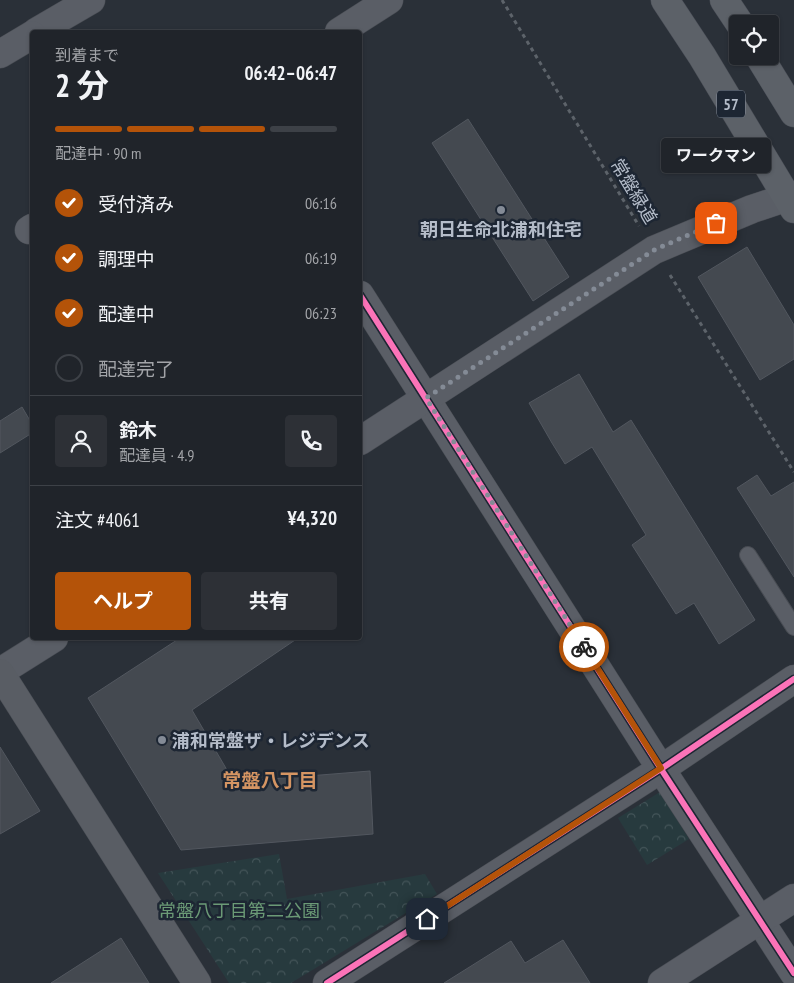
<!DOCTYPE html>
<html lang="ja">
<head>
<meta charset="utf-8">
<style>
  body { margin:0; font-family:"PT Sans Narrow","Noto Sans JP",sans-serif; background:#2d3036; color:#f1f3f6; height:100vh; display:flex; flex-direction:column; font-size:19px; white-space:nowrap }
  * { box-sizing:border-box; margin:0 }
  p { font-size:16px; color:#a2a4a8 }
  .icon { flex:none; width:28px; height:28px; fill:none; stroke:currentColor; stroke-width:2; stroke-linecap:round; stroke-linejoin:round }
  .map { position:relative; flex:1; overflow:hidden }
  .sheet { position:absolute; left:30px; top:30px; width:332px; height:610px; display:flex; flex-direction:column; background:#20242a; border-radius:5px; box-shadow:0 1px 4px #0004,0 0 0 1px #3d4147 }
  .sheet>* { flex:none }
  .controls { position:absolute; left:729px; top:15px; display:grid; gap:10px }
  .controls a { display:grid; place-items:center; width:50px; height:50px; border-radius:5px; background:#20242a; box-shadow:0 1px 4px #0004,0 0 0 1px #3d4147; font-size:25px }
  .pin { position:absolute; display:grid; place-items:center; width:42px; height:42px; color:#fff; margin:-21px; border-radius:10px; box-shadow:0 2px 8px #0006 }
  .courier { position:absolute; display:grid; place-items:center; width:50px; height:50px; margin:-25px; border:4px solid #b45309; border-radius:50%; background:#fff; color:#222; box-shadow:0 1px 6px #0007 }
  .bubble { position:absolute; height:35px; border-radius:5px; background:#20242a; box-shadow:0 1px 4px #0004,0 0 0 1px #3d4147; font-size:16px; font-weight:700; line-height:35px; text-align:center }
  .overview em { font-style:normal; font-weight:700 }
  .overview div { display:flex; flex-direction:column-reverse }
  .overview { display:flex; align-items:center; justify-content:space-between; height:85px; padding:0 25px }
  h1 { font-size:32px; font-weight:700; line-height:38px }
  .bar { display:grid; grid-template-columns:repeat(4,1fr); gap:8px 5px; align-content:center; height:60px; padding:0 25px }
  .bar i { height:6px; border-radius:4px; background:#3d4147 }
  .bar .on { background:#b45309 }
  .bar p { grid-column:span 4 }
  .line { display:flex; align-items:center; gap:12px; padding:0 25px; border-top:1px solid #3d4147 }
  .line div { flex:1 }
  .round { display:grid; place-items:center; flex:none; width:52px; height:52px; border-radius:5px; background:#2d3036 }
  ol { padding:0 25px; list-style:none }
  li { display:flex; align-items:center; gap:15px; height:55px }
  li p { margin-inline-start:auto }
  li .icon { padding:5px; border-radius:50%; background:#b45309; color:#fff; stroke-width:4 }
  li:last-child { color:#a2a4a8 }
  li i { width:28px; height:28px; border:2px solid #3d4147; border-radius:50% }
  .primary-button { display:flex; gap:10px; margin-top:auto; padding:10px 25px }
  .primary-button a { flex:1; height:58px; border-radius:5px; background:#b45309; color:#fff; font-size:20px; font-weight:700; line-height:58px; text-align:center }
  .primary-button a+a { background:#2d3036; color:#f1f3f6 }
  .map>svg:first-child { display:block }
  .park { fill:url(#park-crowns) }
  .building { fill:#444950; stroke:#52575f }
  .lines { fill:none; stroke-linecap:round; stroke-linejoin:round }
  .lane-casing { stroke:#484c53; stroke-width:18 }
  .street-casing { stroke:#484c53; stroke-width:29 }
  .secondary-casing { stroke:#484c53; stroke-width:29 }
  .primary-casing { stroke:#484c55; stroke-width:29 }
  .path { stroke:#5d636a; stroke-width:3; stroke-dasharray:4 4; stroke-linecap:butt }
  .lane { stroke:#5a5e66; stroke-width:16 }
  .street { stroke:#5a5e66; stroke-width:28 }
  .secondary { stroke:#595d64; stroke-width:28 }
  .primary { stroke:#5c6168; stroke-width:28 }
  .cycleway-casing { stroke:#1d2633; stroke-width:9 }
  .cycleway { stroke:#fb73b8; stroke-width:6 }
  .done { stroke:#848b96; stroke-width:5; stroke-dasharray:0 9 }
  .route { stroke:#b45309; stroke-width:6 }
  .poi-dot { fill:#848b96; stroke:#1d2633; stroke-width:2 }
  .labels { text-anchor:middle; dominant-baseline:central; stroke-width:5; stroke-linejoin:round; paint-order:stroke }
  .shield { fill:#1d2633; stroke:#878f9c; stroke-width:1 }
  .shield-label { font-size:16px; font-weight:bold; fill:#b4bcc9 }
  .street-label { font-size:18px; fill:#b4bcc9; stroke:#1d2633 }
  .poi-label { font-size:18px; font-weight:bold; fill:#b4bcc9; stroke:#1d2633 }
  .park-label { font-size:18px; fill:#6b9a76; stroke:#1d2633 }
  .neighbourhood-label { font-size:19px; font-weight:bold; fill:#d59563; stroke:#1d2633 }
</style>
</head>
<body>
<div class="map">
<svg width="794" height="983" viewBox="0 0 794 983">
  <defs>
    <pattern id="park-crowns" width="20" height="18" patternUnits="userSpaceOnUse" patternTransform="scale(1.25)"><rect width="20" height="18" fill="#273a3e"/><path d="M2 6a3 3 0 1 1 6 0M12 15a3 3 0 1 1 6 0" fill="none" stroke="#445559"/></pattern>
  </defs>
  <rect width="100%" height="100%" fill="#2a3038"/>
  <g class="park">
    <polygon points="660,792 689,839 647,865 618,818"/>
    <polygon points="279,854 287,899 425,874 437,894 291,983 229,983 158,873"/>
  </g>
  <g class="building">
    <polygon points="468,119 569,277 533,301 432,143"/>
    <polygon points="747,247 794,325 794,359 760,380 698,277"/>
    <polygon points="579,374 613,432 631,420 755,620 719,644 694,603 676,614 632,545 646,535 592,447 565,464 552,443 529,403"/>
    <polygon points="22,407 32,424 32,433 0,453 0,421"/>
    <polygon points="757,475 771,496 794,482 794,577 737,488"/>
    <polygon points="180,638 298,638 192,710 234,782 370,771 373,834 181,850 88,698"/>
    <polygon points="0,747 40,811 0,834"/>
    <polygon points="121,938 149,983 51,983"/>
    <polygon points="563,940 590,983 444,983 511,941 525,963"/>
  </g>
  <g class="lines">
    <g class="lane-casing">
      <polyline id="lane" points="748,555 794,627"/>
    </g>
    <g class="street-casing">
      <g id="street">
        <polyline points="36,32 91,0"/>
        <polyline points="339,32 389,0"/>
        <polyline points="0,54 32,35"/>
        <polyline points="29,230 32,228"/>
        <polyline points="360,295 661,769 794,973"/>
        <polyline points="360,441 654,250 752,209 794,195"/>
        <polyline points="0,672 54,638"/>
        <polyline points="327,983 661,769 794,679"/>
        <polyline points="662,983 794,898"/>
      </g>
    </g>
    <g class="secondary-casing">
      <polyline id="secondary" points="0,673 197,983"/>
    </g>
    <g class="primary-casing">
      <g id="primary">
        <polyline points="665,0 702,56 794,209"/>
        <polyline points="724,0 740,24"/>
        <polyline points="759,56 794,113"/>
      </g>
    </g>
    <g class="path">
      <polyline points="502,0 639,226"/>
      <polyline points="670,275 794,472"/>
    </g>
    <use href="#lane" class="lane"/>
    <use href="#street" class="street"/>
    <use href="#secondary" class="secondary"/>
    <use href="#primary" class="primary"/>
    <g class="cycleway-casing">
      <g id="cycleway">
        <polyline points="360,295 661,769 794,973"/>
        <polyline points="327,983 661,769 794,679"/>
      </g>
    </g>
    <use href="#cycleway" class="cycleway"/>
  </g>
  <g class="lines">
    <polyline class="done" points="584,647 426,398 654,250 716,223"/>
    <polyline class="route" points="427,919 661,768 584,647"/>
  </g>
  <g class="poi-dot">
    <circle cx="501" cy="210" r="5"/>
    <circle cx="162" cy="740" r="5"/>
  </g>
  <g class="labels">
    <rect class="shield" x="717" y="90.5" width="28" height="27" rx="4"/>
    <g class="shield-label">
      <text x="731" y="104">57</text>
    </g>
    <g class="street-label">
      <text transform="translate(634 191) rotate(59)">常盤緑道</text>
    </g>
    <g class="poi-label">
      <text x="501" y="229">朝日生命北浦和住宅</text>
      <text x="172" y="740" text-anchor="start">浦和常盤ザ・レジデンス</text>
    </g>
    <g class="park-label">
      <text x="239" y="910">常盤八丁目第二公園</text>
    </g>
    <g class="neighbourhood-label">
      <text x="270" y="780">常盤八丁目</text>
    </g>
  </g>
</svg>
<div class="controls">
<a><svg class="icon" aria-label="locate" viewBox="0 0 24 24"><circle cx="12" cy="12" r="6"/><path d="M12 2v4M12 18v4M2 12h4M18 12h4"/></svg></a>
</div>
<div class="pin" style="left:716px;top:223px;background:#ea580c"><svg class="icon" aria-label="bag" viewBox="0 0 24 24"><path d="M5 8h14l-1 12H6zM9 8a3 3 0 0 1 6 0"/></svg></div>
<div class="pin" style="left:427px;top:919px;background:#1f2937"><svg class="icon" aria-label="home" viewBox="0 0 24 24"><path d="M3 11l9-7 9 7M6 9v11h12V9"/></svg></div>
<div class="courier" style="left:584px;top:647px"><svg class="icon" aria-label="bike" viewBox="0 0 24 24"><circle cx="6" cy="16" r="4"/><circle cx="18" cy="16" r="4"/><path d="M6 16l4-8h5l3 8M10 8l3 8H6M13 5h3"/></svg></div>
<div class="bubble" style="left:661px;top:138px;width:110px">ワークマン</div>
<section class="sheet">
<div class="overview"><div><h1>2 分</h1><p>到着まで</p></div><em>06:42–06:47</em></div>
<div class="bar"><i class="on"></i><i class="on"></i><i class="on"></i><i></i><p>配達中 · 90 m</p></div>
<ol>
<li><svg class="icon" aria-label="check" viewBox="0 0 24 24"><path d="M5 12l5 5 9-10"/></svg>受付済み<p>06:16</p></li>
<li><svg class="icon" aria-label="check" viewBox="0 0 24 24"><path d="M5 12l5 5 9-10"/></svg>調理中<p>06:19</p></li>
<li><svg class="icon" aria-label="check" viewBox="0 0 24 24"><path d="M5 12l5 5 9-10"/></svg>配達中<p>06:23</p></li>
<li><i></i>配達完了</li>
</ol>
<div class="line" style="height:90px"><a class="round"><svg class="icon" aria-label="person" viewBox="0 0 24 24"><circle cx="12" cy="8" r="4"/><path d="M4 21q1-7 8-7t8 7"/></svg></a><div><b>鈴木</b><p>配達員 · 4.9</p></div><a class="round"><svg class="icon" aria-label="phone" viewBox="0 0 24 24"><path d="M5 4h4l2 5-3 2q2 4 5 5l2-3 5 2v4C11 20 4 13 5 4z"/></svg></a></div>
<div class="line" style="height:65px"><div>注文 #4061</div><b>¥4,320</b></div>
<div class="primary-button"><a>ヘルプ</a><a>共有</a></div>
</section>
</div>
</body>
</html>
